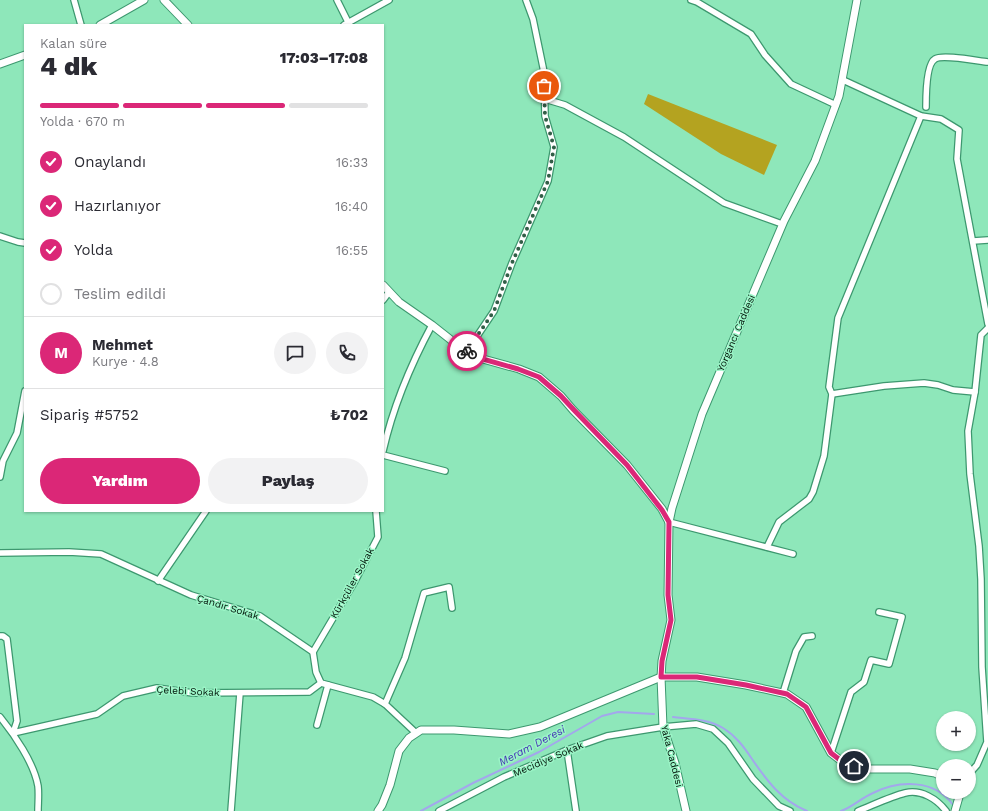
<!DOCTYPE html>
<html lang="tr">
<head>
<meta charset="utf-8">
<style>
  body { margin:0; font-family:"Work Sans",sans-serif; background:#f2f2f3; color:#2b2b33; height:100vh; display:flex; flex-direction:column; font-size:15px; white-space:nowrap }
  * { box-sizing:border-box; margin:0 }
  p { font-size:13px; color:#7c7c81 }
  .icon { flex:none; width:22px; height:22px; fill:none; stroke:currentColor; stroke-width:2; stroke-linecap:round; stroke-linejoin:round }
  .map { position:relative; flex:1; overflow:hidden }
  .panel { position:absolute; left:24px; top:24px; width:360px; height:488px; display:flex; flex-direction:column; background:#fff; border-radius:0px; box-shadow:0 1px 3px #0004 }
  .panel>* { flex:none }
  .fabs { position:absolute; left:936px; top:711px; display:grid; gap:8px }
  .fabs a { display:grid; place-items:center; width:40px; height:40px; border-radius:50%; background:#fff; box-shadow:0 1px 3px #0004; font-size:20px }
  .pin { position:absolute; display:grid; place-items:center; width:34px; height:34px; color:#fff; margin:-17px; border:2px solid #fff; border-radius:50%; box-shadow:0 1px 4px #0007 }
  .courier { position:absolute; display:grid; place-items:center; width:40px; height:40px; margin:-20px; border:3px solid #db2777; border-radius:50%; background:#fff; color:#222; box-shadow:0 1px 5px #0007 }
  .overview em { font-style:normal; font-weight:800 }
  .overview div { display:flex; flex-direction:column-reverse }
  .overview { display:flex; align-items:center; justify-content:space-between; height:68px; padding:0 16px }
  h1 { font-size:26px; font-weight:800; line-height:30px }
  .bar { display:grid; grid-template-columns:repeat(4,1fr); gap:6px 4px; align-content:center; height:48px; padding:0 16px }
  .bar i { height:5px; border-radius:3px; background:#e1e1e2 }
  .bar .selected { background:#db2777 }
  .bar p { grid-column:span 4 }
  .line { display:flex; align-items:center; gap:10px; padding:0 16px; border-top:1px solid #e1e1e2 }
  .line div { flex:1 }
  .round { display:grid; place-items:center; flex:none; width:42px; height:42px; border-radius:21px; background:#f2f2f3 }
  ol { padding:0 16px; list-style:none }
  li { display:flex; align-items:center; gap:12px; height:44px }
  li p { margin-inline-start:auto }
  li .icon { padding:4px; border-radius:50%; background:#db2777; color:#fff; stroke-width:4 }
  li:last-child { color:#7c7c81 }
  li i { width:22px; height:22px; border:2px solid #e1e1e2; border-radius:50% }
  .cta { display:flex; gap:8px; margin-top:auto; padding:8px 16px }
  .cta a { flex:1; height:46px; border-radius:24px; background:#db2777; color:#fff; font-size:16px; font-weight:800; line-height:46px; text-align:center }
  .cta a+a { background:#f2f2f3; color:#2b2b33 }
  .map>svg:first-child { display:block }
  .green { fill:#b4a320 }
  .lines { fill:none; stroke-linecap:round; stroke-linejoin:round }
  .stream { stroke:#a3a7ec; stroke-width:2 }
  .minor-casing { stroke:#3d986f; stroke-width:8 }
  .tertiary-casing { stroke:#3d986f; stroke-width:9 }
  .minor { stroke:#fff; stroke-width:5.5 }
  .tertiary { stroke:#fff; stroke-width:7 }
  .done { stroke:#325e47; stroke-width:4; stroke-dasharray:0 7.2 }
  .route { stroke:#db2777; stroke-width:5 }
  .labels { text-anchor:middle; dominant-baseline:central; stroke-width:3; stroke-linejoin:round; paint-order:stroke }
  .street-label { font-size:10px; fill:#001409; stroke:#9bf5c7 }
  .water-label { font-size:11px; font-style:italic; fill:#4634b6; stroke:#9bf5c7 }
</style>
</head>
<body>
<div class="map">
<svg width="988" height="811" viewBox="0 0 988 811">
  <rect width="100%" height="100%" fill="#8ee7ba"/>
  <polygon class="green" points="648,94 777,145 764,175 721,154 644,104"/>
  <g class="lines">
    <g class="stream">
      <path d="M673 717C690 719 708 719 723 728 736 736 744 747 752 759 767 781 782 801 807 811"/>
      <polyline points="421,811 473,783 539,752 602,716 618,712 654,714"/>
      <path d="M841 811C853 807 861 798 873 793 899 780 935 779 953 805"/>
    </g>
    <g class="minor-casing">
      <g id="minor">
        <polyline points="74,0 81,25"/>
        <polyline points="337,0 348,22"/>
        <polyline points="691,0 697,2 751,34 765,55 791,84 836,105"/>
        <polyline points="344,25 389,0"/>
        <polyline points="843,80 921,116 941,119 959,130 957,159 988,324"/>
        <polyline points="545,99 565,105 624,137 724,203 782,224"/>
        <path d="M926 107C926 97 926 64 935 59 942 54 978 61 988 62"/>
        <polyline points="0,236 18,242 25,243"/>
        <polyline points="973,241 988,240"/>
        <polyline points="383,300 389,292"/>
        <polyline points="465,354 494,311 512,263 548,181 554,147 545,116 544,72 533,19 526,0"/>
        <polyline points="832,394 884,386 924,383 938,385 953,390 975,392"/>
        <path d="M383 451C393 407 411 364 432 325"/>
        <polyline points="383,455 445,471"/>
        <polyline points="0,477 3,461 17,433 25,391"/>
        <polyline points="669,522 793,554"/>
        <polyline points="767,547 779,522 809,499 813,492 824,456 832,394 829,387 838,318 921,116"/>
        <polyline points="0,553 69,552 101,554 191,595 260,616 313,652 316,672 321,683 373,697 385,704 416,733"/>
        <polyline points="158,581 206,511"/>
        <polyline points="0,636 3,636 7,639 17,721 13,733 97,714 123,696 157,688 193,693 309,692 321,683"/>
        <polyline points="313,652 355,581 378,537 376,511"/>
        <polyline points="783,693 796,651 804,637 812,636"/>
        <polyline points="385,704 405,658 424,593 449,587 452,608"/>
        <path d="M0 717C14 734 34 763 38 786 39 794 38 803 38 811"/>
        <polyline points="317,725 328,685"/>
        <polyline points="567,750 576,811"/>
        <polyline points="831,753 851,692 864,682 871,660 889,664 902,617 879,612"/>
        <polyline points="969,774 977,765 987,742 982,667 981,579 979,546 970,474 968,431 975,392 981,335 988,328"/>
        <polyline points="231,811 240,693"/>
        <polyline points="439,811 504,777 567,750 607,736 663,727 696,724 713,729 728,743 753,779 779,806 790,811"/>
        <path d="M858 811C871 806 892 796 905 793 921 789 937 799 946 811"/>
      </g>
    </g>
    <g class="tertiary-casing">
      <g id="tertiary">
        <polyline points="164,0 188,25"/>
        <polyline points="100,25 144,0"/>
        <polyline points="0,64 25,55"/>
        <polyline points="383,285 399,302 432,325 451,340 465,354 519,369 539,377 561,396 573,410 627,465 662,509 669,522"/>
        <polyline points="378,811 382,805 390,785 399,751 409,738 421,730 454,730 509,734 540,727 661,677 697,677 746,685 787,694 806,707 831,753 844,763 863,769 910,769 935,773 943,777"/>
        <polyline points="686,811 675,763 663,727 661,677 662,661 671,620 668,595 669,522 672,508 702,414 784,221 815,161 839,96 857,0"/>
        <polyline points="955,811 959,797 957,792"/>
      </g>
    </g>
    <use href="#minor" class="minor"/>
    <use href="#tertiary" class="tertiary"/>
  </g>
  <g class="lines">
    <polyline class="done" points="467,351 494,311 512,263 548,181 554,147 545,116 544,86"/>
    <polyline class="route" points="467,351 465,354 518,369 539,377 561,396 574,410 627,465 662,510 669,522 668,595 671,620 662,661 661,677 697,677 746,685 787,694 806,707 831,753 844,763 854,766"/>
  </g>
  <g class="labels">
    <g class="street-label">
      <text transform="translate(736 333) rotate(-67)">Yorgancı Caddesi</text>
      <text transform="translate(352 583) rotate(-61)">Kürkçüler Sokak</text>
      <text transform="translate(228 607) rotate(17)">Çandır Sokak</text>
      <text transform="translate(188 691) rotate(3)">Çelebi Sokak</text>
      <text transform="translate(672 756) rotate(76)">Yaka Caddesi</text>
      <text transform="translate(548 759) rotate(-23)">Mecidiye Sokak</text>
    </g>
    <g class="water-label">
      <text transform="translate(532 746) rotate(-28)">Meram Deresi</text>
    </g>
  </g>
</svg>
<div class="fabs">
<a>+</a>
<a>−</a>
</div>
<div class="pin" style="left:544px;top:86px;background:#ea580c"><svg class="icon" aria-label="bag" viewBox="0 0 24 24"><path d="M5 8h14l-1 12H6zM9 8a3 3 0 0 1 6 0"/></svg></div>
<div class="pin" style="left:854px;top:766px;background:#1f2937"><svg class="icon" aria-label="home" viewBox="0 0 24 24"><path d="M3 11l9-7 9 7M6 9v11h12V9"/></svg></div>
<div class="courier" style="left:467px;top:351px"><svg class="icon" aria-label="bike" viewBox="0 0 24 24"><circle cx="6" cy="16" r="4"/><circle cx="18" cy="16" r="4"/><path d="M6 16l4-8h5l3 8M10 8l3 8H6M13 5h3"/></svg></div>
<section class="panel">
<div class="overview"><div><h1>4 dk</h1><p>Kalan süre</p></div><em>17:03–17:08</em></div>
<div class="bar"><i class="selected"></i><i class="selected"></i><i class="selected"></i><i></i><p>Yolda · 670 m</p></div>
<ol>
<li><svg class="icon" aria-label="check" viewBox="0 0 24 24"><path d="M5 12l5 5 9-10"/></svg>Onaylandı<p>16:33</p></li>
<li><svg class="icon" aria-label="check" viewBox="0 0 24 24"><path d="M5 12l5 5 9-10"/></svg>Hazırlanıyor<p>16:40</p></li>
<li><svg class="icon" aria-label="check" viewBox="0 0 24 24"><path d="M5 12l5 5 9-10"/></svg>Yolda<p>16:55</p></li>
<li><i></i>Teslim edildi</li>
</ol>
<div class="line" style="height:72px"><b class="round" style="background:#db2777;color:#fff">M</b><div><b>Mehmet</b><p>Kurye · 4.8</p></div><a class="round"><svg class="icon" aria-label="chat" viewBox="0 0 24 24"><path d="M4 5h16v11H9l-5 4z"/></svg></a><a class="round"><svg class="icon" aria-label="phone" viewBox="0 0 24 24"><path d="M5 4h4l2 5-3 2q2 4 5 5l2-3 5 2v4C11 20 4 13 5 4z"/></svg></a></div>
<div class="line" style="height:52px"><div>Sipariş #5752</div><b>₺702</b></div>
<div class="cta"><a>Yardım</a><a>Paylaş</a></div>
</section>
</div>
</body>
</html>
